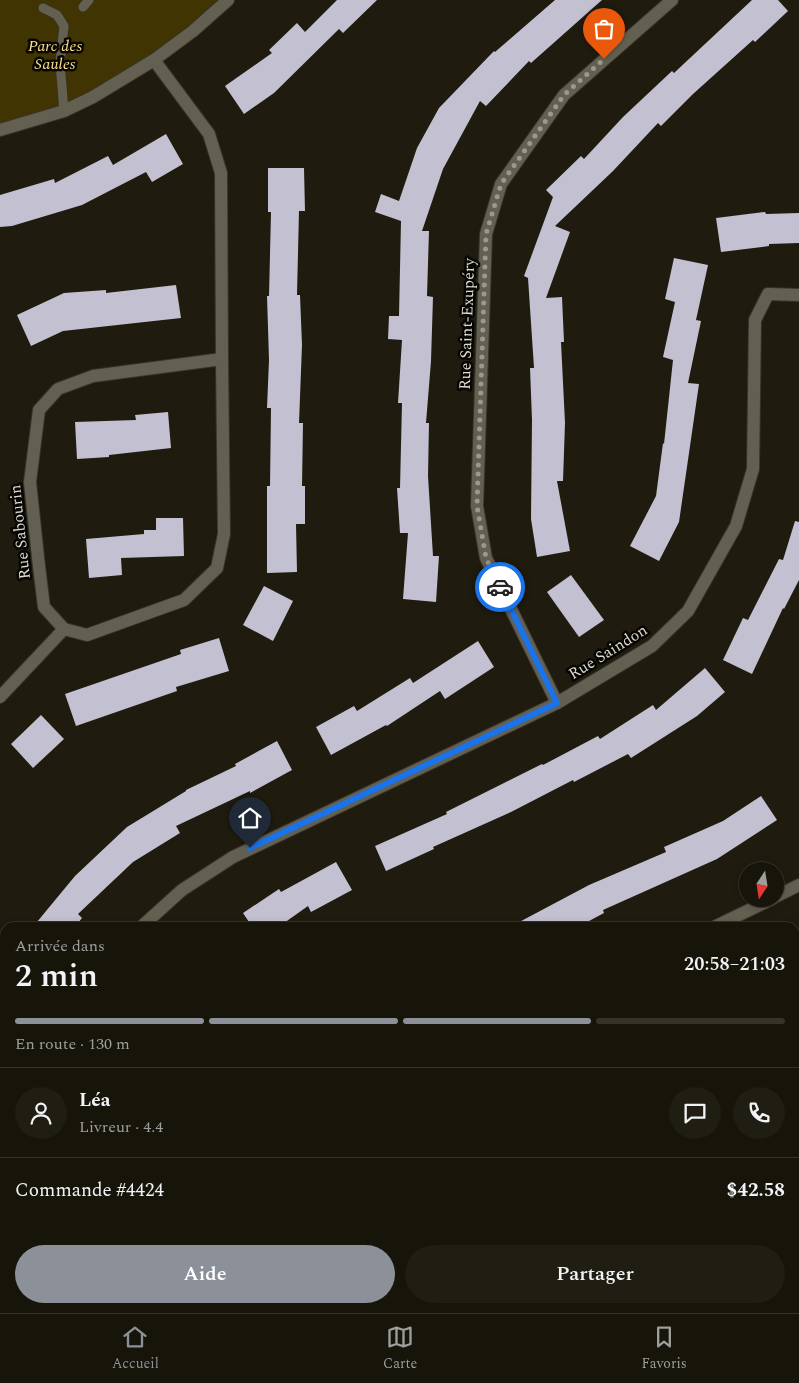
<!DOCTYPE html>
<html lang="fr">
<head>
<meta charset="utf-8">
<style>
  body { margin:0; font-family:Spectral,serif; background:#201d13; color:#f1f3f6; height:100vh; display:flex; flex-direction:column; font-size:19px; white-space:nowrap }
  * { box-sizing:border-box; margin:0 }
  p { font-size:16px; color:#9e9e9c }
  .icon { flex:none; width:28px; height:28px; fill:none; stroke:currentColor; stroke-width:2; stroke-linecap:round; stroke-linejoin:round }
  .map { position:relative; flex:1; overflow:hidden }
  .panel { position:absolute; left:0px; top:922px; width:800px; height:391px; display:flex; flex-direction:column; background:#17140a; border-radius:15px 15px 0 0; box-shadow:0 2px 8px #0003,0 0 0 1px #36332b }
  .panel>* { flex:none }
  .needle { width:32px; rotate:192deg }
  .tools { position:absolute; left:739px; top:862px; display:grid; gap:10px }
  .tools a { display:grid; place-items:center; width:45px; height:45px; border-radius:50%; background:#17140a; box-shadow:0 2px 8px #0003,0 0 0 1px #36332b; font-size:25px }
  .pin { position:absolute; display:grid; place-items:center; width:42px; height:42px; color:#fff; margin:-51px -21px; border-radius:50% 50% 50% 0; rotate:-45deg; box-shadow:0 0 5px #0007 }
  .pin .icon { rotate:45deg }
  .courier { position:absolute; display:grid; place-items:center; width:50px; height:50px; margin:-25px; border:4px solid #1a73e8; border-radius:50%; background:#fff; color:#222; box-shadow:0 1px 6px #0007 }
  .head em { font-style:normal; font-weight:600 }
  .head div { display:flex; flex-direction:column-reverse }
  .head { display:flex; align-items:center; justify-content:space-between; height:85px; padding:0 15px }
  h1 { font-size:32px; font-weight:600; line-height:38px }
  .bar { display:grid; grid-template-columns:repeat(4,1fr); gap:8px 5px; align-content:center; height:60px; padding:0 15px }
  .bar i { height:6px; border-radius:4px; background:#36332b }
  .bar .current { background:#8c9099 }
  .bar p { grid-column:span 4 }
  .line { display:flex; align-items:center; gap:12px; padding:0 15px; border-top:1px solid #36332b }
  .line div { flex:1 }
  .round { display:grid; place-items:center; flex:none; width:52px; height:52px; border-radius:26px; background:#201d13 }
  .action { display:flex; gap:10px; margin-top:auto; padding:10px 15px }
  .action a { flex:1; height:58px; border-radius:30px; background:#8c9099; color:#fff; font-size:20px; font-weight:600; line-height:58px; text-align:center }
  .action a+a { background:#201d13; color:#f1f3f6 }
  .menu { display:flex; justify-content:space-around; align-items:center; height:70px; border-top:1px solid #36332b; background:#17140a; font-size:14px; color:#9e9e9c }
  .menu a { display:grid; justify-items:center; gap:2px }
  .menu .current { color:#8c9099 }
  .map>svg:first-child { display:block }
  .green { fill:#403403 }
  .building { fill:#c2c0d1 }
  .lines { fill:none; stroke-linecap:round; stroke-linejoin:round }
  .lane-casing { stroke:#38352e; stroke-width:10 }
  .street-casing { stroke:#38352e; stroke-width:14 }
  .lane { stroke:#646051; stroke-width:9 }
  .street { stroke:#646051; stroke-width:12 }
  .done { stroke:#9b988e; stroke-width:5; stroke-dasharray:0 9 }
  .route { stroke:#1a73e8; stroke-width:6 }
  .labels { text-anchor:middle; dominant-baseline:central; stroke-width:5; stroke-linejoin:round; paint-order:stroke }
  .park-label { font-size:16px; font-style:italic; fill:#fbe288; stroke:#070603 }
  .street-label { font-size:16px; fill:#dedcd3; stroke:#070603 }
</style>
</head>
<body>
<div class="map">
<svg width="799" height="1313" viewBox="0 0 799 1313">
  <rect width="100%" height="100%" fill="#1f1b0e"/>
  <polygon class="green" points="0,0 228,0 93,97 0,130"/>
  <g class="building">
    <polygon points="337,0 377,0 343,33 339,29 274,93 244,114 225,86 272,53 269,50 297,23 305,32"/>
    <polygon points="555,0 602,0 531,63 529,61 486,106 480,101 443,169 422,231 429,231 427,296 433,297 431,361 426,423 429,423 428,476 433,556 439,556 436,602 403,599 408,533 400,533 397,488 400,488 402,403 398,403 402,340 388,339 389,316 399,316 401,221 375,212 381,194 399,201 417,148 439,108 494,51 495,52"/>
    <polygon points="752,0 778,0 788,11 755,42 753,40 693,94 661,126 658,123 613,171 555,226 570,232 546,298 562,297 564,342 561,342 565,423 563,481 557,481 570,551 537,557 531,519 532,420 530,368 534,368 528,278 524,276 553,197 546,190 581,156 584,159 623,117 672,71 674,73"/>
    <polygon points="166,134 183,164 152,182 146,172 82,205 12,226 0,227 0,195 54,179 55,183 108,156 113,165"/>
    <polygon points="268,168 304,168 305,211 299,211 297,295 300,295 302,345 299,423 303,423 302,486 305,486 305,524 296,524 297,572 267,573 267,486 270,486 271,408 267,408 269,360 267,296 269,296 271,212 268,212"/>
    <polygon points="765,212 766,214 799,213 799,243 769,244 769,246 721,252 716,218"/>
    <polygon points="674,258 708,265 696,320 701,321 688,383 699,384 679,522 659,561 630,546 656,496 663,443 664,444 673,360 663,357 675,302 665,299"/>
    <polygon points="176,285 181,318 63,331 31,346 17,315 64,293 106,290 106,293"/>
    <polygon points="168,412 171,448 109,455 109,457 77,459 75,422 136,420 135,415"/>
    <polygon points="156,518 183,518 184,556 121,558 122,575 89,578 86,539 144,534 144,530 156,530"/>
    <polygon points="795,521 799,522 799,580 784,609 783,608 752,674 723,660 743,618 748,620 779,559 783,560"/>
    <polygon points="571,575 604,620 579,637 547,592"/>
    <polygon points="264,586 293,601 273,641 243,625"/>
    <polygon points="219,638 229,671 176,687 177,691 76,726 65,694 181,654 180,650"/>
    <polygon points="478,641 494,667 445,699 440,691 387,726 386,725 331,755 316,727 354,706 357,711 410,678 413,683"/>
    <polygon points="705,668 725,692 697,716 631,758 628,754 574,782 573,780 511,812 433,847 434,849 386,871 375,846 447,814 446,812 542,764 543,765 598,736 600,739 653,705 656,710"/>
    <polygon points="41,715 64,739 33,768 11,744"/>
    <polygon points="277,741 292,770 250,793 250,791 176,826 180,833 133,862 78,914 82,918 74,928 32,928 75,876 127,827 186,791 186,790 236,766 235,764"/>
    <polygon points="761,796 777,820 717,859 603,910 604,913 576,928 508,928 589,885 666,852 664,847 723,821"/>
    <polygon points="336,862 352,890 311,912 308,906 277,928 253,928 243,913 279,889 281,892"/>
  </g>
  <g class="lines">
    <g class="lane-casing">
      <g id="lane">
        <polyline points="83,7 89,0"/>
        <polyline points="43,8 57,15 64,26 60,63 64,111"/>
      </g>
    </g>
    <g class="street-casing">
      <g id="street">
        <polyline points="0,130 64,111 93,97 154,60 193,31 228,0"/>
        <polyline points="64,629 87,635 184,600 217,568 224,534 222,359"/>
        <polyline points="0,697 64,629 44,607 39,566 30,482 39,410 58,389 93,376 222,359 221,173 209,134 154,60"/>
        <polyline points="557,703 486,558 477,506 486,234 501,184 564,95 672,0"/>
        <polyline points="775,897 799,885"/>
        <polyline points="140,928 182,890 233,857 557,703 652,646 688,611 736,526 753,469 755,320 768,294 799,295"/>
        <polyline points="712,928 772,899"/>
        <polyline points="795,1171 799,1170"/>
        <polyline points="22,1313 22,1309"/>
        <polyline points="294,1313 294,1309"/>
      </g>
    </g>
    <use href="#lane" class="lane"/>
    <use href="#street" class="street"/>
  </g>
  <g class="lines">
    <polyline class="done" points="500,587 486,558 477,506 486,234 501,184 564,95 604,59"/>
    <polyline class="route" points="250,848 557,703 500,587"/>
  </g>
  <g class="labels">
    <g class="park-label">
      <text x="55" y="46">Parc des<tspan x="55" dy="18">Saules</tspan></text>
    </g>
    <g class="street-label">
      <text transform="translate(467 324) rotate(-88)">Rue Saint-Exupéry</text>
      <text transform="translate(20 532) rotate(-96)">Rue Sabourin</text>
      <text transform="translate(608 652) rotate(-32)">Rue Saindon</text>
    </g>
  </g>
</svg>
<div class="tools">
<a><svg class="needle" viewBox="-14 -14 28 28"><path d="M0-13l5 13h-10z" fill="#e53935"/><path d="M0 13l5-13h-10z" fill="#9e9e9c"/></svg></a>
</div>
<div class="pin" style="left:604px;top:59px;background:#ea580c"><svg class="icon" aria-label="bag" viewBox="0 0 24 24"><path d="M5 8h14l-1 12H6zM9 8a3 3 0 0 1 6 0"/></svg></div>
<div class="pin" style="left:250px;top:848px;background:#1f2937"><svg class="icon" aria-label="home" viewBox="0 0 24 24"><path d="M3 11l9-7 9 7M6 9v11h12V9"/></svg></div>
<div class="courier" style="left:500px;top:587px"><svg class="icon" aria-label="car" viewBox="0 0 24 24"><path d="M5 17H2v-5l4-1 3-4h7l3 4 3 1v5h-3M9 17h6M6 11h13"/><circle cx="7" cy="17" r="2"/><circle cx="17" cy="17" r="2"/></svg></div>
<section class="panel">
<div class="head"><div><h1>2 min</h1><p>Arrivée dans</p></div><em>20:58–21:03</em></div>
<div class="bar"><i class="current"></i><i class="current"></i><i class="current"></i><i></i><p>En route · 130 m</p></div>
<div class="line" style="height:90px"><a class="round"><svg class="icon" aria-label="person" viewBox="0 0 24 24"><circle cx="12" cy="8" r="4"/><path d="M4 21q1-7 8-7t8 7"/></svg></a><div><b>Léa</b><p>Livreur · 4.4</p></div><a class="round"><svg class="icon" aria-label="chat" viewBox="0 0 24 24"><path d="M4 5h16v11H9l-5 4z"/></svg></a><a class="round"><svg class="icon" aria-label="phone" viewBox="0 0 24 24"><path d="M5 4h4l2 5-3 2q2 4 5 5l2-3 5 2v4C11 20 4 13 5 4z"/></svg></a></div>
<div class="line" style="height:65px"><div>Commande #4424</div><b>$42.58</b></div>
<div class="action"><a>Aide</a><a>Partager</a></div>
</section>
</div>
<nav class="menu">
<a class="current"><svg class="icon" aria-label="home" viewBox="0 0 24 24"><path d="M3 11l9-7 9 7M6 9v11h12V9"/></svg>Accueil</a>
<a><svg class="icon" aria-label="map" viewBox="0 0 24 24"><path d="M3 6l6-2 6 2 6-2v14l-6 2-6-2-6 2zM9 4v14M15 6v14"/></svg>Carte</a>
<a><svg class="icon" aria-label="saved" viewBox="0 0 24 24"><path d="M7 4h10v16l-5-4-5 4z"/></svg>Favoris</a>
</nav>
</body>
</html>
